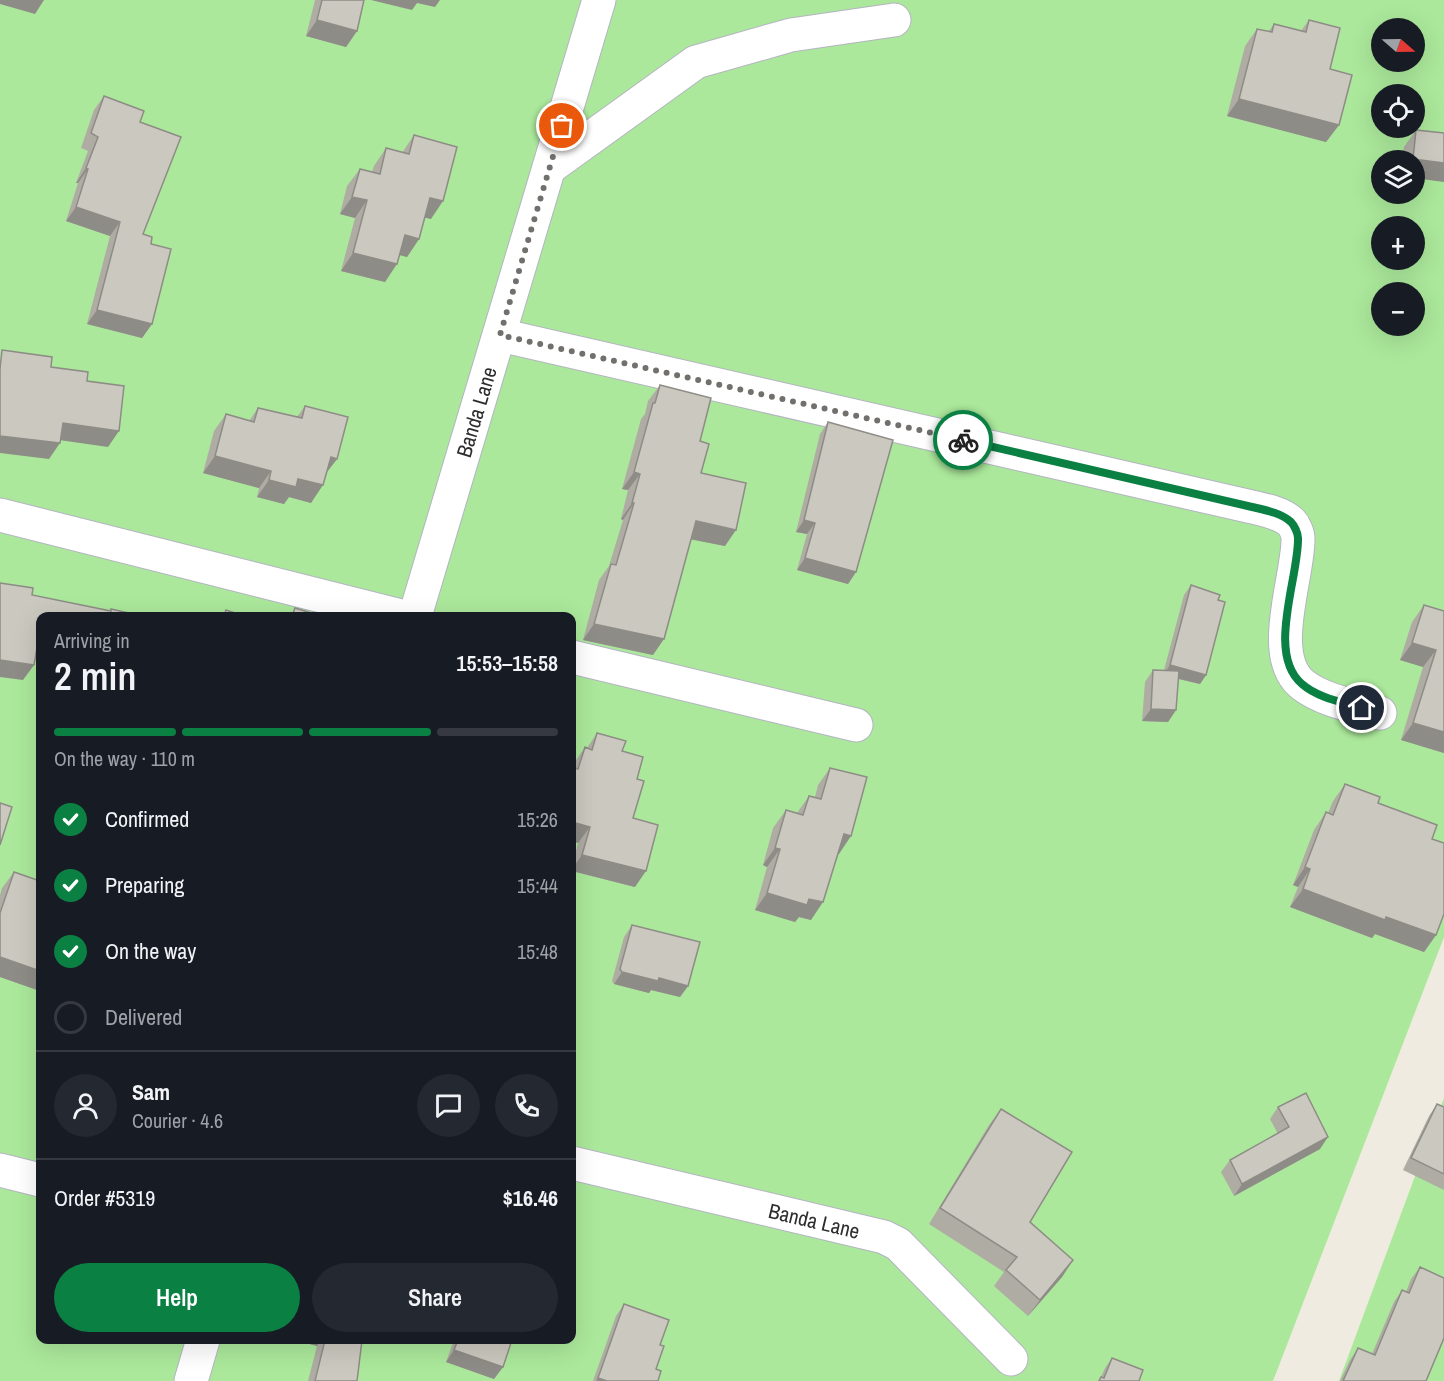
<!DOCTYPE html>
<html lang="en">
<head>
<meta charset="utf-8">
<style>
  body { margin:0; font-family:"Archivo Narrow",sans-serif; background:#242831; color:#f1f3f6; height:100vh; display:flex; flex-direction:column; font-size:22px; white-space:nowrap }
  * { box-sizing:border-box; margin:0 }
  p { font-size:20px; color:#9ea1a6 }
  .icon { flex:none; width:33px; height:33px; fill:none; stroke:currentColor; stroke-width:2; stroke-linecap:round; stroke-linejoin:round }
  .map { position:relative; flex:1; overflow:hidden }
  .drawer { position:absolute; left:36px; top:612px; width:540px; height:732px; display:flex; flex-direction:column; background:#171b24; border-radius:12px; box-shadow:0 6px 24px #0002 }
  .drawer>* { flex:none }
  .needle { width:39px; rotate:110deg }
  .tools { position:absolute; left:1371px; top:18px; display:grid; gap:12px }
  .tools a { display:grid; place-items:center; width:54px; height:54px; border-radius:50%; background:#171b24; box-shadow:0 6px 24px #0002; font-size:30px }
  .pin { position:absolute; display:grid; place-items:center; width:51px; height:51px; color:#fff; margin:-26px; border:3px solid #fff; border-radius:50%; box-shadow:0 2px 6px #0007 }
  .courier { position:absolute; display:grid; place-items:center; width:60px; height:60px; margin:-30px; border:4px solid #0b8043; border-radius:50%; background:#fff; color:#222; box-shadow:0 2px 8px #0007 }
  .headline em { font-style:normal; font-weight:600 }
  .headline div { display:flex; flex-direction:column-reverse }
  .headline { display:flex; align-items:center; justify-content:space-between; height:102px; padding:0 18px }
  h1 { font-size:39px; font-weight:600; line-height:45px }
  .bar { display:grid; grid-template-columns:repeat(4,1fr); gap:9px 6px; align-content:center; height:72px; padding:0 18px }
  .bar i { height:8px; border-radius:4px; background:#363941 }
  .bar .active { background:#0b8043 }
  .bar p { grid-column:span 4 }
  .line { display:flex; align-items:center; gap:15px; padding:0 18px; border-top:2px solid #363941 }
  .line div { flex:1 }
  .round { display:grid; place-items:center; flex:none; width:63px; height:63px; border-radius:32px; background:#242831 }
  ol { padding:0 18px; list-style:none }
  li { display:flex; align-items:center; gap:18px; height:66px }
  li p { margin-inline-start:auto }
  li .icon { padding:6px; border-radius:50%; background:#0b8043; color:#fff; stroke-width:4 }
  li:last-child { color:#9ea1a6 }
  li i { width:33px; height:33px; border:3px solid #363941; border-radius:50% }
  .primary-button { display:flex; gap:12px; margin-top:auto; padding:12px 18px }
  .primary-button a { flex:1; height:69px; border-radius:36px; background:#0b8043; color:#fff; font-size:24px; font-weight:600; line-height:69px; text-align:center }
  .primary-button a+a { background:#242831; color:#f1f3f6 }
  .map>svg:first-child { display:block }
  .green { fill:#abe89b; fill-rule:evenodd }
  .lines { fill:none; stroke-linecap:round; stroke-linejoin:round }
  .minor-casing { stroke:#b4b4c2; stroke-width:35 }
  .minor { stroke:#fff; stroke-width:33 }
  .wall { fill:#afaca4 }
  .shaded-wall { fill:#8e8c86 }
  .building { fill:#cbc8bf; stroke:#8e8c86; stroke-width:1.5 }
  .done { stroke:#72706c; stroke-width:6; stroke-dasharray:0 10.8 }
  .route { stroke:#0b8043; stroke-width:8 }
  .labels { text-anchor:middle; dominant-baseline:central; stroke-width:4.5; stroke-linejoin:round; paint-order:stroke }
  .street-label { font-size:21px; fill:#2e2e2e; stroke:#fff }
</style>
</head>
<body>
<div class="map">
<svg width="1444" height="1381" viewBox="0 0 1444 1381">
  <rect width="100%" height="100%" fill="#f0ebe0"/>
  <g class="green">
    <path d="M0 0H1444V937L1273 1381H0ZM1382 28H1414V62H1382ZM1382 94H1414V128H1382ZM1382 160H1414V194H1382ZM1382 226H1414V260H1382ZM1382 292H1414V326H1382ZM40 616H572V1340H40Z"/>
    <polygon points="1444,1098 1444,1381 1339,1381"/>
  </g>
  <g class="lines">
    <g class="minor-casing">
      <g id="minor">
        <polyline points="549,168 696,62 791,35 894,20"/>
        <path d="M500 335 1252 507C1265 510 1281 513 1291 522 1294 525 1298 533 1298 538 1299 576 1266 656 1303 685 1324 701 1355 706 1380 713"/>
        <polyline points="0,515 401,616"/>
        <path id="s1" d="M415 616 599 0"/>
        <polyline points="572,657 856,725"/>
        <path id="s2" d="M572 1163 884 1237 898 1244 1011 1359"/>
        <polyline points="0,1170 40,1180"/>
        <polyline points="191,1381 203,1340"/>
      </g>
    </g>
    <use href="#minor" class="minor"/>
  </g>
  <g class="wall">
    <polygon points="315,0 364,0 357,31 346,47 306,36"/>
    <polygon points="1309,20 1330,69 1339,125 1326,142 1227,116 1245,46 1257,29 1269,31 1274,24 1301,31"/>
    <polygon points="104,96 140,122 143,234 151,244 152,324 142,338 87,324 110,236 66,221 78,183 76,183 88,151 81,148 94,110"/>
    <polygon points="1416,130 1414,160 1402,160 1404,147"/>
    <polygon points="414,135 431,219 425,217 419,239 407,257 400,255 385,282 341,271 355,218 340,214 347,186 360,169 372,172 374,166 386,148 402,153"/>
    <polygon points="660,385 700,441 701,473 725,546 691,539 653,655 583,640 599,580 609,566 623,520 621,519 628,490 622,489 641,419 645,414 648,401"/>
    <polygon points="305,406 337,459 326,473 311,503 289,497 284,504 257,497 259,488 203,473 214,431 226,414 249,421 258,408 297,417"/>
    <polygon points="828,422 856,572 848,584 797,570 807,534 796,532 820,434"/>
    <polygon points="1191,585 1218,600 1206,675 1200,684 1178,679 1176,710 1168,722 1142,721 1145,682 1153,670 1164,670 1184,595"/>
    <polygon points="1424,605 1444,611 1444,753 1401,740 1423,667 1400,660 1412,622"/>
    <polygon points="597,733 622,751 637,779 633,818 635,887 572,871 572,867 578,843 572,841 572,767 573,767 574,763 585,747 587,748"/>
    <polygon points="830,768 839,854 838,854 811,920 799,917 795,922 755,910 767,867 763,865 773,828 786,810 797,813 809,796 815,797 818,785"/>
    <polygon points="1345,784 1378,803 1432,839 1436,935 1424,952 1375,934 1372,938 1290,907 1298,887 1293,885 1314,830 1326,812 1328,813 1333,801"/>
    <polygon points="14,872 40,881 40,991 0,977 0,895 2,888"/>
    <polygon points="632,925 688,986 680,997 651,990 649,993 614,984 612,981 624,937"/>
    <polygon points="1437,1104 1444,1107 1444,1190 1403,1170 1429,1116"/>
    <polygon points="1278,1107 1320,1149 1234,1196 1221,1172 1230,1160 1278,1134 1270,1119"/>
    <polygon points="1001,1109 1030,1222 1073,1260 1062,1277 1028,1316 994,1286 1004,1272 929,1224 989,1125"/>
    <polygon points="1420,1267 1426,1381 1340,1381 1350,1360 1358,1348 1372,1354 1394,1302 1402,1290 1406,1292 1411,1279"/>
    <polygon points="624,1304 660,1345 656,1369 658,1381 593,1381 616,1316"/>
    <polygon points="294,1340 362,1340 357,1381 308,1381 317,1346"/>
    <polygon points="454,1340 512,1340 503,1367 494,1379 446,1362"/>
    <polygon points="1112,1358 1139,1381 1098,1381 1101,1377 1105,1368"/>
  </g>
  <g class="shaded-wall">
    <polygon points="0,0 44,0 35,14 0,4"/>
    <polygon points="371,0 440,0 435,7 417,3 412,10"/>
    <polygon points="317,20 357,31 346,47 306,36"/>
    <polygon points="1239,99 1339,125 1326,142 1227,116"/>
    <polygon points="1413,159 1444,163 1444,182 1414,178 1414,160 1412,160"/>
    <polygon points="86,168 88,169 78,183 76,183"/>
    <polygon points="352,197 367,200 355,218 340,214"/>
    <polygon points="430,198 443,201 431,219 418,216"/>
    <polygon points="76,207 120,222 110,236 66,221"/>
    <polygon points="405,235 419,239 407,257 392,253"/>
    <polygon points="353,253 397,264 385,282 341,271"/>
    <polygon points="97,310 152,324 142,338 87,324"/>
    <polygon points="63,423 119,431 108,447 52,439"/>
    <polygon points="0,436 60,443 49,459 0,453"/>
    <polygon points="215,456 271,471 259,488 203,473"/>
    <polygon points="331,457 337,459 324,476"/>
    <polygon points="634,472 640,474 628,490 622,489"/>
    <polygon points="298,479 323,485 311,503 289,497 284,504 257,497 269,480"/>
    <polygon points="632,503 634,503 623,520 621,519"/>
    <polygon points="804,520 815,523 807,534 796,532"/>
    <polygon points="696,521 736,530 725,546 684,538"/>
    <polygon points="805,558 856,572 848,584 797,570"/>
    <polygon points="594,624 664,639 653,655 583,640"/>
    <polygon points="38,642 40,642 40,659 27,657"/>
    <polygon points="1412,643 1436,650 1423,667 1400,660"/>
    <polygon points="0,660 34,665 23,680 0,677"/>
    <polygon points="1170,665 1206,675 1200,684 1163,675"/>
    <polygon points="1151,709 1176,710 1168,722 1142,721"/>
    <polygon points="1413,723 1444,732 1444,753 1401,740"/>
    <polygon points="572,822 590,827 578,843 572,841"/>
    <polygon points="844,834 851,836 839,854 832,852"/>
    <polygon points="775,848 780,849 767,867 763,865"/>
    <polygon points="582,855 646,871 635,887 572,871 572,869"/>
    <polygon points="1305,867 1310,869 1298,887 1293,885"/>
    <polygon points="1303,889 1386,917 1436,935 1424,952 1375,934 1372,938 1290,907"/>
    <polygon points="767,893 809,899 823,902 811,920 799,917 795,922 755,910"/>
    <polygon points="0,957 40,971 40,991 0,977"/>
    <polygon points="622,972 659,978 688,986 680,997 651,990 649,993 614,984"/>
    <polygon points="1328,1137 1320,1149 1234,1196 1242,1184"/>
    <polygon points="1073,1260 1062,1277 1028,1316 1040,1300"/>
    <polygon points="294,1340 321,1340 317,1346"/>
    <polygon points="454,1350 503,1367 494,1379 446,1362"/>
    <polygon points="598,1378 607,1381 596,1381"/>
  </g>
  <g class="building">
    <polygon points="322,0 364,0 357,31 317,20"/>
    <polygon points="1309,20 1340,28 1330,69 1352,75 1339,125 1239,99 1257,29 1272,32 1274,24 1306,32"/>
    <polygon points="104,96 144,111 140,122 181,137 143,234 152,237 151,244 171,249 152,324 97,310 120,222 76,207 88,169 86,168 98,137 91,133"/>
    <polygon points="1416,130 1444,133 1444,163 1413,159"/>
    <polygon points="414,135 457,147 443,201 430,198 419,239 405,235 397,264 353,253 367,200 352,197 360,169 380,174 386,148 409,154"/>
    <polygon points="2,350 52,357 51,367 88,372 87,381 124,386 119,431 63,423 60,443 0,436 0,369"/>
    <polygon points="660,385 711,398 700,441 709,444 701,473 746,483 736,530 696,521 664,639 594,624 611,564 616,565 634,503 632,503 640,474 634,472 653,403 655,403"/>
    <polygon points="305,406 348,417 337,459 331,457 323,485 298,479 296,487 269,480 271,471 215,456 226,414 254,422 258,408 302,418"/>
    <polygon points="828,422 893,440 856,572 805,558 815,523 804,520"/>
    <polygon points="0,583 33,588 32,595 111,611 111,609 142,616 40,616 40,642 38,642 34,665 0,660"/>
    <polygon points="1191,585 1220,595 1218,600 1225,602 1206,675 1170,665"/>
    <polygon points="1424,605 1444,611 1444,732 1413,723 1436,650 1412,643"/>
    <polygon points="295,608 321,616 292,616"/>
    <polygon points="226,610 244,616 224,616"/>
    <polygon points="1153,670 1179,671 1176,710 1151,709"/>
    <polygon points="597,733 626,741 622,751 643,757 637,779 644,781 633,818 658,825 646,871 582,855 590,827 572,822 572,811 574,801 572,800 572,767 578,769 585,747 592,750"/>
    <polygon points="830,768 867,777 851,836 844,834 823,902 809,899 807,905 767,893 780,849 775,848 786,810 803,815 809,796 821,799"/>
    <polygon points="1345,784 1380,797 1378,803 1437,825 1432,839 1444,843 1444,914 1436,935 1386,917 1385,920 1303,889 1310,869 1305,867 1326,812 1333,815"/>
    <polygon points="0,803 12,807 0,845"/>
    <polygon points="14,872 40,881 40,971 0,957 0,913"/>
    <polygon points="632,925 700,942 688,986 659,978 658,981 622,972 620,969"/>
    <polygon points="1306,1093 1328,1137 1242,1184 1230,1160 1289,1127 1278,1107"/>
    <polygon points="1437,1104 1444,1107 1444,1174 1411,1158"/>
    <polygon points="1001,1109 1072,1152 1030,1222 1073,1260 1040,1300 1006,1270 1017,1257 940,1208"/>
    <polygon points="1420,1267 1444,1278 1444,1338 1426,1381 1343,1381 1358,1348 1375,1355 1402,1290 1409,1293"/>
    <polygon points="624,1304 669,1320 660,1345 664,1346 656,1369 661,1371 658,1381 607,1381 598,1378"/>
    <polygon points="325,1340 362,1340 357,1381 315,1381"/>
    <polygon points="458,1340 512,1340 503,1367 454,1350"/>
    <polygon points="1112,1358 1143,1370 1139,1381 1099,1381 1101,1377 1104,1378"/>
  </g>
  <g class="lines">
    <polyline class="done" points="562,126 500,335 963,440"/>
    <path class="route" d="M963 440 1252 507C1265 510 1281 513 1291 522 1294 525 1298 533 1298 538 1299 577 1266 654 1302 684 1318 698 1342 702 1362 708"/>
  </g>
  <g class="labels">
    <g class="street-label">
      <text stroke="none"><textPath href="#s1" startOffset="213">Banda Lane</textPath></text>
      <text stroke="none"><textPath href="#s2" startOffset="249">Banda Lane</textPath></text>
    </g>
  </g>
</svg>
<div class="tools">
<a><svg class="needle" viewBox="-14 -14 28 28"><path d="M0-13l5 13h-10z" fill="#e53935"/><path d="M0 13l5-13h-10z" fill="#9ea1a6"/></svg></a>
<a><svg class="icon" aria-label="locate" viewBox="0 0 24 24"><circle cx="12" cy="12" r="6"/><path d="M12 2v4M12 18v4M2 12h4M18 12h4"/></svg></a>
<a><svg class="icon" aria-label="layers" viewBox="0 0 24 24"><path d="M12 4l9 5-9 5-9-5zM3 14l9 5 9-5"/></svg></a>
<a>+</a>
<a>−</a>
</div>
<div class="pin" style="left:562px;top:126px;background:#ea580c"><svg class="icon" aria-label="bag" viewBox="0 0 24 24"><path d="M5 8h14l-1 12H6zM9 8a3 3 0 0 1 6 0"/></svg></div>
<div class="pin" style="left:1362px;top:708px;background:#1f2937"><svg class="icon" aria-label="home" viewBox="0 0 24 24"><path d="M3 11l9-7 9 7M6 9v11h12V9"/></svg></div>
<div class="courier" style="left:963px;top:440px"><svg class="icon" aria-label="bike" viewBox="0 0 24 24"><circle cx="6" cy="16" r="4"/><circle cx="18" cy="16" r="4"/><path d="M6 16l4-8h5l3 8M10 8l3 8H6M13 5h3"/></svg></div>
<section class="drawer">
<div class="headline"><div><h1>2 min</h1><p>Arriving in</p></div><em>15:53–15:58</em></div>
<div class="bar"><i class="active"></i><i class="active"></i><i class="active"></i><i></i><p>On the way · 110 m</p></div>
<ol>
<li><svg class="icon" aria-label="check" viewBox="0 0 24 24"><path d="M5 12l5 5 9-10"/></svg>Confirmed<p>15:26</p></li>
<li><svg class="icon" aria-label="check" viewBox="0 0 24 24"><path d="M5 12l5 5 9-10"/></svg>Preparing<p>15:44</p></li>
<li><svg class="icon" aria-label="check" viewBox="0 0 24 24"><path d="M5 12l5 5 9-10"/></svg>On the way<p>15:48</p></li>
<li><i></i>Delivered</li>
</ol>
<div class="line" style="height:108px"><a class="round"><svg class="icon" aria-label="person" viewBox="0 0 24 24"><circle cx="12" cy="8" r="4"/><path d="M4 21q1-7 8-7t8 7"/></svg></a><div><b>Sam</b><p>Courier · 4.6</p></div><a class="round"><svg class="icon" aria-label="chat" viewBox="0 0 24 24"><path d="M4 5h16v11H9l-5 4z"/></svg></a><a class="round"><svg class="icon" aria-label="phone" viewBox="0 0 24 24"><path d="M5 4h4l2 5-3 2q2 4 5 5l2-3 5 2v4C11 20 4 13 5 4z"/></svg></a></div>
<div class="line" style="height:78px"><div>Order #5319</div><b>$16.46</b></div>
<div class="primary-button"><a>Help</a><a>Share</a></div>
</section>
</div>
</body>
</html>
